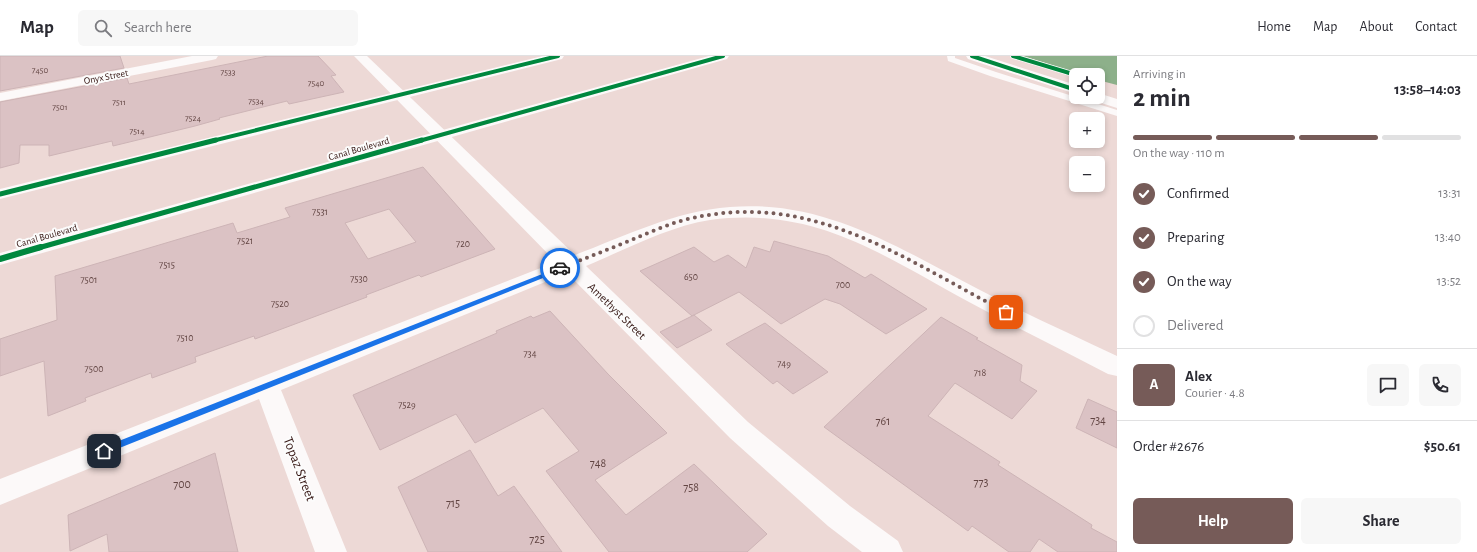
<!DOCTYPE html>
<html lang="en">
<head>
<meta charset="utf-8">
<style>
  body { margin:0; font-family:"Alegreya Sans",sans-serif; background:#f7f7f7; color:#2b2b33; height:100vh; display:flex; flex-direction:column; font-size:15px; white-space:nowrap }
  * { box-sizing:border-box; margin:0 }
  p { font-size:13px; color:#7c7c81 }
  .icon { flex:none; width:22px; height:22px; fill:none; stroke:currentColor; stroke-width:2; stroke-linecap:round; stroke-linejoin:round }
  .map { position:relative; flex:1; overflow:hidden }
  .sheet { display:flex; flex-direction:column; background:#fff; width:360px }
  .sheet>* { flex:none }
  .fabs { position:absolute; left:1069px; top:12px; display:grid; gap:8px }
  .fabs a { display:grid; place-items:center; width:36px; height:36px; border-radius:6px; background:#fff; box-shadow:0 2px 6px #0003; font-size:20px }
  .pin { position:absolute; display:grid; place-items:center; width:34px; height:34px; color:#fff; margin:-17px; border-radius:8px; box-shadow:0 2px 6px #0006 }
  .courier { position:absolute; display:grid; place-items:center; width:40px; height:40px; margin:-20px; border:3px solid #1a73e8; border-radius:50%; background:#fff; color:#222; box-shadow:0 1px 5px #0007 }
  .overview em { font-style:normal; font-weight:700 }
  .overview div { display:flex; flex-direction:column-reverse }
  .overview { display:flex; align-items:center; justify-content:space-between; height:68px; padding:0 16px }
  h1 { font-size:26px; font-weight:700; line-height:30px }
  .bar { display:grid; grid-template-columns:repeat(4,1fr); gap:6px 4px; align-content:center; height:48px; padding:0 16px }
  .bar i { height:5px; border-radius:3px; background:#e1e1e2 }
  .bar .on { background:#765b58 }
  .bar p { grid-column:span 4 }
  .line { display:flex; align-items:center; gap:10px; padding:0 16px; border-top:1px solid #e1e1e2 }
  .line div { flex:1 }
  .round { display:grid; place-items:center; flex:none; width:42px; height:42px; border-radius:6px; background:#f7f7f7 }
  ol { padding:0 16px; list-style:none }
  li { display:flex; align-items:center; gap:12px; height:44px }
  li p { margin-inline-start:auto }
  li .icon { padding:4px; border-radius:50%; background:#765b58; color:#fff; stroke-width:4 }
  li:last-child { color:#7c7c81 }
  li i { width:22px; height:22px; border:2px solid #e1e1e2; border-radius:50% }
  .button { display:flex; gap:8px; margin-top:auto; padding:8px 16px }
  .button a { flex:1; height:46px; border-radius:6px; background:#765b58; color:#fff; font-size:16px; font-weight:700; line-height:46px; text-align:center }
  .button a+a { background:#f7f7f7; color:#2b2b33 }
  header { display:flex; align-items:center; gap:24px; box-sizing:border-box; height:56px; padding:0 20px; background:#fff; border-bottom:1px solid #e1e1e2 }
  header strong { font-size:19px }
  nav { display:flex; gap:22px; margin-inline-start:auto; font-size:14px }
  .search { width:280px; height:36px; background:#f7f7f7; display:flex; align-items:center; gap:10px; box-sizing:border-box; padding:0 14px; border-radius:6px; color:#7c7c81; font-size:15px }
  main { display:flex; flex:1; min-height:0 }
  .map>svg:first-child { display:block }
  .water { fill:#8db08a }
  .building { fill:#dbc2c4; stroke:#cdb4b6; fill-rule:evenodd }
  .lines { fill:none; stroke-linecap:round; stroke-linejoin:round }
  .lane { fill:#fcf9f9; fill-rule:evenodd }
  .street { fill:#fcf9f9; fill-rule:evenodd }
  .secondary { fill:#fcf9f9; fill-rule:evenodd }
  .cycleway-far2-casing { stroke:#fcfcfc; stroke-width:5.5 }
  .cycleway-far1-casing { stroke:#fcfcfc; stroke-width:7 }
  .cycleway-casing { stroke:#fcfcfc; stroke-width:8 }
  .cycleway-far2 { stroke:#00873e; stroke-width:4 }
  .cycleway-far1 { stroke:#00873e; stroke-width:5 }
  .cycleway { stroke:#00873e; stroke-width:6 }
  .route { fill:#1a73e8 }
  .done { stroke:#765b58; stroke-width:4; stroke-dasharray:0 7.2 }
  .labels { text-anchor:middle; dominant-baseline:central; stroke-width:4; stroke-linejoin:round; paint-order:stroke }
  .far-number-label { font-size:9px; fill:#614442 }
  .far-street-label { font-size:10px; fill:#361714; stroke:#fcfcfc }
  .number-label { font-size:10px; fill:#614442 }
  .street-label { font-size:12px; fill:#361714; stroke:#fcfcfc }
  .near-number-label { font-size:12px; fill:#614442 }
  .near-street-label { font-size:14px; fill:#361714; stroke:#fcfcfc }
</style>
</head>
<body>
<header>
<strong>Map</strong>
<div class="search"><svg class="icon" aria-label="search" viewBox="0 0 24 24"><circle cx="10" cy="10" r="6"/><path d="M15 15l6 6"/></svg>Search here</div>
<nav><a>Home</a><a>Map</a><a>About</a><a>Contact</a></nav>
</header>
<main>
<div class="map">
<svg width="1117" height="496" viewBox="0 0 1117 496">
  <rect width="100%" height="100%" fill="#edd9d6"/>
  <polygon class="water" points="1023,0 1117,0 1117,29 1098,24 1098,19 1083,19"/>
  <g class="building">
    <polygon points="0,0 120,0 124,12 0,35"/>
    <polygon points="268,0 318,0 336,19 331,20 344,36 289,48 287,45 219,62 220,63 195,70 113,90 112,85 49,100 49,89 20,89 19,107 0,112 0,46 127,22 129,28"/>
    <path d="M423 111 495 193 421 221 419 219 366 239 367 241 255 283 254 280 195 301 196 306 152 322 151 317 85 342 86 345 48 360 44 305 0 320V283L57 264 55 220 233 167 237 177 290 161 285 152ZM389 153 416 186 368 203 345 167Z"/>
    <polygon points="774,185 828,200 865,222 871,218 927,253 886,278 840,248 825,243 781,268 739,236 692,260 640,215 694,191 714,206 728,199 746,212 754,191 770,196"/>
    <polygon points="550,255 608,318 667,377 595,424 626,459 694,408 767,478 747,496 609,496 546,415 579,395 543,352 475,387 456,358 380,394 353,339 497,277 496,275 531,260 533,262"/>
    <polygon points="694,259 712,274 677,292 660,276"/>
    <polygon points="941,261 978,282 976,283 1022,309 1020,325 1037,335 1012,363 955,327 928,360 1000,406 998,409 1092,469 1091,472 1117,486 1117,496 1058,496 1039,483 1030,496 1009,496 972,470 968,475 824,371"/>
    <polygon points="765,267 828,316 793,338 777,325 773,328 726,288"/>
    <polygon points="1088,343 1117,356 1117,392 1076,372"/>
    <polygon points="470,394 498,440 514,430 562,496 428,496 398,431"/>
    <polygon points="215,397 238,496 109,496 107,478 70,495 68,459"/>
  </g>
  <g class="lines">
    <polygon class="lane" points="947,0 955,0 955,2 996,16 1117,54 1117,60 990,20 948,5"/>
    <g class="street">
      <polygon points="192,0 218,0 216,3 212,4 0,45 0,37"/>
      <path d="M354 0H367L575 199C625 180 675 155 730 151 824 143 899 192 978 233 1024 257 1071 278 1117 300V320L1108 318C1062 294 1015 271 969 246 882 199 815 150 710 164 670 170 624 194 586 210L748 366 850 450 898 485 903 496H862L828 470 730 382 567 217 281 334 347 496H315L259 343 0 449V423L556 206Z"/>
    </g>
    <g class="secondary">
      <polygon points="543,0 564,0 562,3 0,143 0,133"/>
      <polygon points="709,0 729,0 727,3 0,209 0,197"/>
      <polygon points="966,0 985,0 1076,29 1076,38 968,3"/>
      <polygon points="1098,37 1117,43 1117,52 1092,44 1090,41 1098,41"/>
    </g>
    <g class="cycleway-far2-casing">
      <g id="cycleway-far2">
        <polyline points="972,0 1076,34"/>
        <polyline points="1013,0 1076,19"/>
        <polyline points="212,85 558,0"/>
        <polyline points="419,85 723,0"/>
      </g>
    </g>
    <g class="cycleway-far1-casing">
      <g id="cycleway-far1">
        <polyline points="0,138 216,84"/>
        <polyline points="38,192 422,84"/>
      </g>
    </g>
    <g class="cycleway-casing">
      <polyline id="cycleway" points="0,203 41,191"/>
    </g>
    <use href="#cycleway-far2" class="cycleway-far2"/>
    <use href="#cycleway-far1" class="cycleway-far1"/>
    <use href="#cycleway" class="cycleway"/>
  </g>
  <polygon class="route" points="560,211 563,211 563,214 107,397 104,398 100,395 101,392"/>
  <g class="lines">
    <path class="done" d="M560 212C584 203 607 194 631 184 648 177 666 169 684 164 810 132 901 202 1006 256"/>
  </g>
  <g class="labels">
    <g class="far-number-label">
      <text x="40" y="14">7450</text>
      <text x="228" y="16">7533</text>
      <text x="316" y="27">7540</text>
      <text x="256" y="45">7534</text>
      <text x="119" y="46">7511</text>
      <text x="60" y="51">7501</text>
      <text x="193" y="62">7524</text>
      <text x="137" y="75">7514</text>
    </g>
    <g class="far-street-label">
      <text transform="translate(106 21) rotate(-11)">Onyx Street</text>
      <text transform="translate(359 93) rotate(-16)">Canal Boulevard</text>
      <text transform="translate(47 180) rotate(-16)">Canal Boulevard</text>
    </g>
    <g class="number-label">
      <text x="320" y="156">7531</text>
      <text x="245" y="185">7521</text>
      <text x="463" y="188">720</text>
      <text x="167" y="209">7515</text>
      <text x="691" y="221">650</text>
      <text x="359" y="223">7530</text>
      <text x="89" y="224">7501</text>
      <text x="843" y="229">700</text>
      <text x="280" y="248">7520</text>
      <text x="185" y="282">7510</text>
      <text x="530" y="298">734</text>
      <text x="784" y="308">749</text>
      <text x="94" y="313">7500</text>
      <text x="980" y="317">718</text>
      <text x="407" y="349">7529</text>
    </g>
    <g class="street-label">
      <text transform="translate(617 255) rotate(44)">Amethyst Street</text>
    </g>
    <g class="near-number-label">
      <text x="1098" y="364">734</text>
      <text x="883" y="365">761</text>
      <text x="598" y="407">748</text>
      <text x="981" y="426">773</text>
      <text x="182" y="428">700</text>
      <text x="691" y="431">758</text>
      <text x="453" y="447">715</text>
      <text x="537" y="483">725</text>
    </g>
    <g class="near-street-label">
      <text transform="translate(299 413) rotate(69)">Topaz Street</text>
    </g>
  </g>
</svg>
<div class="fabs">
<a><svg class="icon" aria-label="locate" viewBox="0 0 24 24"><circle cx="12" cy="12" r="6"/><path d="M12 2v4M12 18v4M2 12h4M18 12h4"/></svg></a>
<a>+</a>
<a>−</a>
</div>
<div class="pin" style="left:1006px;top:256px;background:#ea580c"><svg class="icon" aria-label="bag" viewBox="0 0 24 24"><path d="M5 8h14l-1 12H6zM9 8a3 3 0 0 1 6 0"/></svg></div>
<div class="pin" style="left:104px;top:395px;background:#1f2937"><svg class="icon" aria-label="home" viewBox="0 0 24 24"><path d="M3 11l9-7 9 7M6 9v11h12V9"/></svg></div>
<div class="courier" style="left:560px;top:212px"><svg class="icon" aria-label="car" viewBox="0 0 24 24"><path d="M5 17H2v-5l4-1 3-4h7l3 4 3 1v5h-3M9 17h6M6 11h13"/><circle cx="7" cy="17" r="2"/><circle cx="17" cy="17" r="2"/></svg></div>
</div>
<section class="sheet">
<div class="overview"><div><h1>2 min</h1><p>Arriving in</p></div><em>13:58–14:03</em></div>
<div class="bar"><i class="on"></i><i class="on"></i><i class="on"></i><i></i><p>On the way · 110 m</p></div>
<ol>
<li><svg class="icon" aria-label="check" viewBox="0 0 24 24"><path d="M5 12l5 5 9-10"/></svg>Confirmed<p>13:31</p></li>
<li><svg class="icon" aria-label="check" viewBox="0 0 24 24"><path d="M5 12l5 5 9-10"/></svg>Preparing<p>13:40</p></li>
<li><svg class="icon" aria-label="check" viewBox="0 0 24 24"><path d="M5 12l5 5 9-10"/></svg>On the way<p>13:52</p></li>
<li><i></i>Delivered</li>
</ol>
<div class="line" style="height:72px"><b class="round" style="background:#765b58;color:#fff">A</b><div><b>Alex</b><p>Courier · 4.8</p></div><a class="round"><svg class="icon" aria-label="chat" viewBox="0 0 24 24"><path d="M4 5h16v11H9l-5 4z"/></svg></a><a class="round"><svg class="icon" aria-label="phone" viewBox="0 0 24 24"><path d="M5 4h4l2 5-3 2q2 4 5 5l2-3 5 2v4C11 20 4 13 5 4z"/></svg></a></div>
<div class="line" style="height:52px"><div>Order #2676</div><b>$50.61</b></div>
<div class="button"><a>Help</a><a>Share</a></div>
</section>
</main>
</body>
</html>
